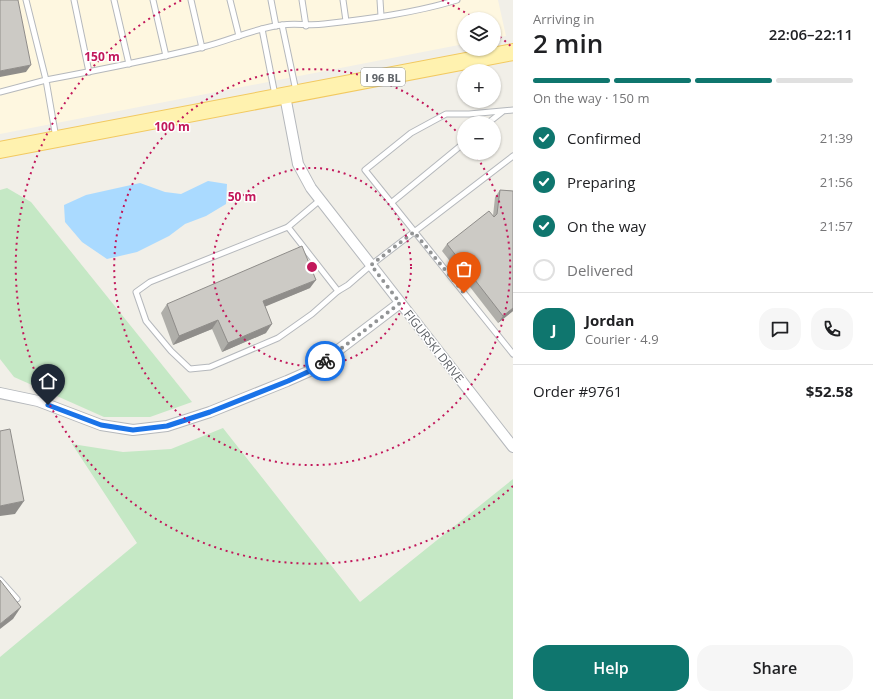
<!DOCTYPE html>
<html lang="en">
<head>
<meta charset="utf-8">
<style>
  body { margin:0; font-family:"Open Sans",sans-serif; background:#f6f6f6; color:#202124; height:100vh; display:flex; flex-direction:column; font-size:15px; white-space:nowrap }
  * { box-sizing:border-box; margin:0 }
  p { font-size:13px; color:#757577 }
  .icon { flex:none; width:22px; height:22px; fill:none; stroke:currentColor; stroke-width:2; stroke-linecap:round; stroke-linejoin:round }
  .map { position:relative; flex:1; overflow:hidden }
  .panel { display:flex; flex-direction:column; background:#fff; width:360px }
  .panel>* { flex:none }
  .tools { position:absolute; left:457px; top:12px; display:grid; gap:8px }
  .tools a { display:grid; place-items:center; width:44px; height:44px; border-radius:50%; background:#fff; box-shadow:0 1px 3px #0004; font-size:20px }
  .pin { position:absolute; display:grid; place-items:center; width:34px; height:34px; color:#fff; margin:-41px -17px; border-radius:50% 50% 50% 0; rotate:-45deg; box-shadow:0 0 4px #0007 }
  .pin .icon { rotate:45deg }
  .courier { position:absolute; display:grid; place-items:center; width:40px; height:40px; margin:-20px; border:3px solid #1a73e8; border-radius:50%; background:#fff; color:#222; box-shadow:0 1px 5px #0007 }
  .head em { font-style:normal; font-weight:600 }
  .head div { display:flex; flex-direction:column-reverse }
  .head { display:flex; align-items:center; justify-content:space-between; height:68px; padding:0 20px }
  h1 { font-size:26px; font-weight:600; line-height:30px }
  .bar { display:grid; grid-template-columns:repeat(4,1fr); gap:6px 4px; align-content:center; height:48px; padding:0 20px }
  .bar i { height:5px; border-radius:3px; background:#e0e0e0 }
  .bar .on { background:#0f766e }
  .bar p { grid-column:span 4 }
  .line { display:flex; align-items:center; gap:10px; padding:0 20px; border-top:1px solid #e0e0e0 }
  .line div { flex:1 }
  .round { display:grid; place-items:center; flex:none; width:42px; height:42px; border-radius:16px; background:#f6f6f6 }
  ol { padding:0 20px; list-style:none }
  li { display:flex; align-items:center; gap:12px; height:44px }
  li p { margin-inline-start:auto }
  li .icon { padding:4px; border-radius:50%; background:#0f766e; color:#fff; stroke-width:4 }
  li:last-child { color:#757577 }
  li i { width:22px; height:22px; border:2px solid #e0e0e0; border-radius:50% }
  .cta { display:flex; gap:8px; margin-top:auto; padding:8px 20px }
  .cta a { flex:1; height:46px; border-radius:16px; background:#0f766e; color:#fff; font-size:16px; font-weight:600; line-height:46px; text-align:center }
  .cta a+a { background:#f6f6f6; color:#202124 }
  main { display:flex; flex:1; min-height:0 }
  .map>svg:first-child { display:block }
  .commercial { fill:#fef7e0 }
  .green { fill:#c5e8c5 }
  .water { fill:#aadaff }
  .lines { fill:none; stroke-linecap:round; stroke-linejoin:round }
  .lane-casing { stroke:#b5b8bc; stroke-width:7 }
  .street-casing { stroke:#b5b8bc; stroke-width:12 }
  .primary-casing { stroke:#f2c960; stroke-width:18 }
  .lane { stroke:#fff; stroke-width:5 }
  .street { stroke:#fff; stroke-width:10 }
  .primary { stroke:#fff2af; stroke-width:16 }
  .wall { fill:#afaea9 }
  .shaded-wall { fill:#8f8d8a }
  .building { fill:#cccac5; stroke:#8f8d8a }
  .done { stroke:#929495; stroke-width:4; stroke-dasharray:0 7.2 }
  .route { stroke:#1a73e8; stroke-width:5 }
  .ring { fill:none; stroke:#c2185b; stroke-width:2; stroke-dasharray:2 4 }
  .labels { text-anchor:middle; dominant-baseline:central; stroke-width:3; stroke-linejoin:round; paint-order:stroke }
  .shield { fill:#fff; stroke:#8f9295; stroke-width:1 }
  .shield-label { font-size:11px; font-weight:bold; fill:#5f6368 }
  .street-label { font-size:12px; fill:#5f6368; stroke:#fff }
  .centre { fill:#c2185b; stroke:#fff; stroke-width:2 }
  .ring-label { font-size:12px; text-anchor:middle; font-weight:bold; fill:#c2185b; stroke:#fff; stroke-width:3; stroke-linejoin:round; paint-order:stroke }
</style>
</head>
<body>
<main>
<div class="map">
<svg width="513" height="699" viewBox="0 0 513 699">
  <rect width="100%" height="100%" fill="#f1efe8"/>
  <polygon class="commercial" points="0,0 498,0 506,36 494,38 494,19 464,19 464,44 0,134"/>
  <g class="green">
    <polygon points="7,188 31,202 192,402 150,417 104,417 14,377 0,359 0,190"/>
    <polygon points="223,428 360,602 513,479 513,699 0,699 0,657 137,543 72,444 123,452 171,449"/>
  </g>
  <polygon class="water" points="208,181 227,184 226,204 206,216 185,224 169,236 137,252 107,259 82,242 65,222 64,205 86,195 140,183 165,192 181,194"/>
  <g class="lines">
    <g class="lane-casing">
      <g id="lane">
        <polyline points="74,0 89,72"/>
        <polyline points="114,0 129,64"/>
        <polyline points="153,0 166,56"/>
        <polyline points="191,0 202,48"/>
        <polyline points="230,0 239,36"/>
        <polyline points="271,0 276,26"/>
        <polyline points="302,0 306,26"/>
        <polyline points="343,0 346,21"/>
        <polyline points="380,0 381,16"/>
        <polyline points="282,25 296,91"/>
        <polyline points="262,29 275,95"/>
        <polyline points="0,92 46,80 26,0"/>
        <polyline points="513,110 469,114 446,114 411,133 365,170 513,354"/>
        <polyline points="488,123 502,112"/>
        <path d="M56 138 46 80C99 70 151 60 203 47 229 41 254 28 282 25 295 23 310 26 324 24 369 19 414 13 457 0"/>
        <polyline points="320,200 288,227 338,291 348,285 371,265 513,156"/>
        <polyline points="391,203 464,143"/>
        <polyline points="288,227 150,282 136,292 146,321 171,351 190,369 210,367 278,338 312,314 338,291"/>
        <polyline points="0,580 17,599"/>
      </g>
    </g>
    <g class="street-casing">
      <g id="street">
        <polyline points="285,96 298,164 311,188 513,447"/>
        <polyline points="0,393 38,401 101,425 133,430 167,426 210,412 287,381 312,370 400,303"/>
      </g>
    </g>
    <g class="primary-casing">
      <polyline id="primary" points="0,150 513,52"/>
    </g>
    <use href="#lane" class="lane"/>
    <use href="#street" class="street"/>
    <use href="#primary" class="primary"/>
  </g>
  <g class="wall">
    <polygon points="500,190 513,191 513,311 498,323 442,251 447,244 493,216 495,197"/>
    <polygon points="310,288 265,306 266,333 222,352 212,329 173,345 161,313 167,304"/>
  </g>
  <g class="shaded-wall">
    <polygon points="31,65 26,72 0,77 0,71"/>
    <polygon points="316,280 310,288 257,310 263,301"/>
    <polygon points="513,308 513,311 498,323 503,316"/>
    <polygon points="218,320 212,329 173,345 179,336"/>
    <polygon points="272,324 266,333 222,352 228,343"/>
    <polygon points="24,501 15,514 0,516 0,506"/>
    <polygon points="21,607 13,619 0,629 0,624"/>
  </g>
  <g class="building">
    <polygon points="0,0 18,0 31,65 0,71"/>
    <polygon points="500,190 513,191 513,308 503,316 447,244 489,211 494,217 497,214"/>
    <polygon points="302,246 316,280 263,301 272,324 228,343 218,320 179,336 167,304"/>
    <polygon points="10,429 24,501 0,506 0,431"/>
    <polygon points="0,580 21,607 0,624"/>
  </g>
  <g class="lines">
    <polyline class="done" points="325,361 400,303 371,265 414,232 464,293"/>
    <polyline class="route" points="48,405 101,425 133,430 167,426 210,412 288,381 312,370 325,361"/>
  </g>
  <g class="ring">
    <circle cx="312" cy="267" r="99"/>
    <path d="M474 153A198 198 0 1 1 464 140"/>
    <path d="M513 486A297 297 0 1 1 182 0M442 0A297 297 0 0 1 474 18M495 33A297 297 0 0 1 513 48"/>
  </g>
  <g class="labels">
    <rect class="shield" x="361" y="68" width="44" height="18" rx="3"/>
    <g class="shield-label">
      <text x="383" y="77">I 96 BL</text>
    </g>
    <g class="street-label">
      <text transform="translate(434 346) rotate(52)">FIGURSKI DRIVE</text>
    </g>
  </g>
  <circle cx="312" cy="267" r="6" class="centre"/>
  <g class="ring-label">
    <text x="102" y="61">150 m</text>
    <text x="172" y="131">100 m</text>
    <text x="242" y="201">50 m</text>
  </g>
</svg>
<div class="tools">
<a><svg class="icon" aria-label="layers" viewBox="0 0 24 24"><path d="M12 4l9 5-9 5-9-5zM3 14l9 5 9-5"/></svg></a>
<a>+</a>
<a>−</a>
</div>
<div class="pin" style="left:464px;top:293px;background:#ea580c"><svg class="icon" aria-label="bag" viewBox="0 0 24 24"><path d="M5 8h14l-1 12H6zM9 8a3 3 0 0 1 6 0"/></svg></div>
<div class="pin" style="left:48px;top:405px;background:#1f2937"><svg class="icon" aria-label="home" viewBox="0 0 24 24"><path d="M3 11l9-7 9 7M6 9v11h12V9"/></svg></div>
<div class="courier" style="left:325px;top:361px"><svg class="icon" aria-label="bike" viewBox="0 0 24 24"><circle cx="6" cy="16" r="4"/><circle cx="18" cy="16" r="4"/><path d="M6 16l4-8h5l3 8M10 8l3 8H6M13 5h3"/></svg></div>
</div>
<section class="panel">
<div class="head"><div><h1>2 min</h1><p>Arriving in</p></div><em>22:06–22:11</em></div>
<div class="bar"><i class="on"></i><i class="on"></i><i class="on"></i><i></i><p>On the way · 150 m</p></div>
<ol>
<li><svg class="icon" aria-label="check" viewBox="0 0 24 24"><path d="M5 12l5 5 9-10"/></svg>Confirmed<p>21:39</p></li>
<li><svg class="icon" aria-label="check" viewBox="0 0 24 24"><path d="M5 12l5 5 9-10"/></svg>Preparing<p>21:56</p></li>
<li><svg class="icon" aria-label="check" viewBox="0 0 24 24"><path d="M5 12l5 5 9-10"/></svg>On the way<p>21:57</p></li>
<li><i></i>Delivered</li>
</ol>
<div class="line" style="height:72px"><b class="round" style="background:#0f766e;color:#fff">J</b><div><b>Jordan</b><p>Courier · 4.9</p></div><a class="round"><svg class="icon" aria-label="chat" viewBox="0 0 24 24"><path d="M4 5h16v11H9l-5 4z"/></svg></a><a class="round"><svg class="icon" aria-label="phone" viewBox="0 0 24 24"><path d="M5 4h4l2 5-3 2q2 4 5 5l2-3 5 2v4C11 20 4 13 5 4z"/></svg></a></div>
<div class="line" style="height:52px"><div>Order #9761</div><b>$52.58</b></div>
<div class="cta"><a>Help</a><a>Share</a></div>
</section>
</main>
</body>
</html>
